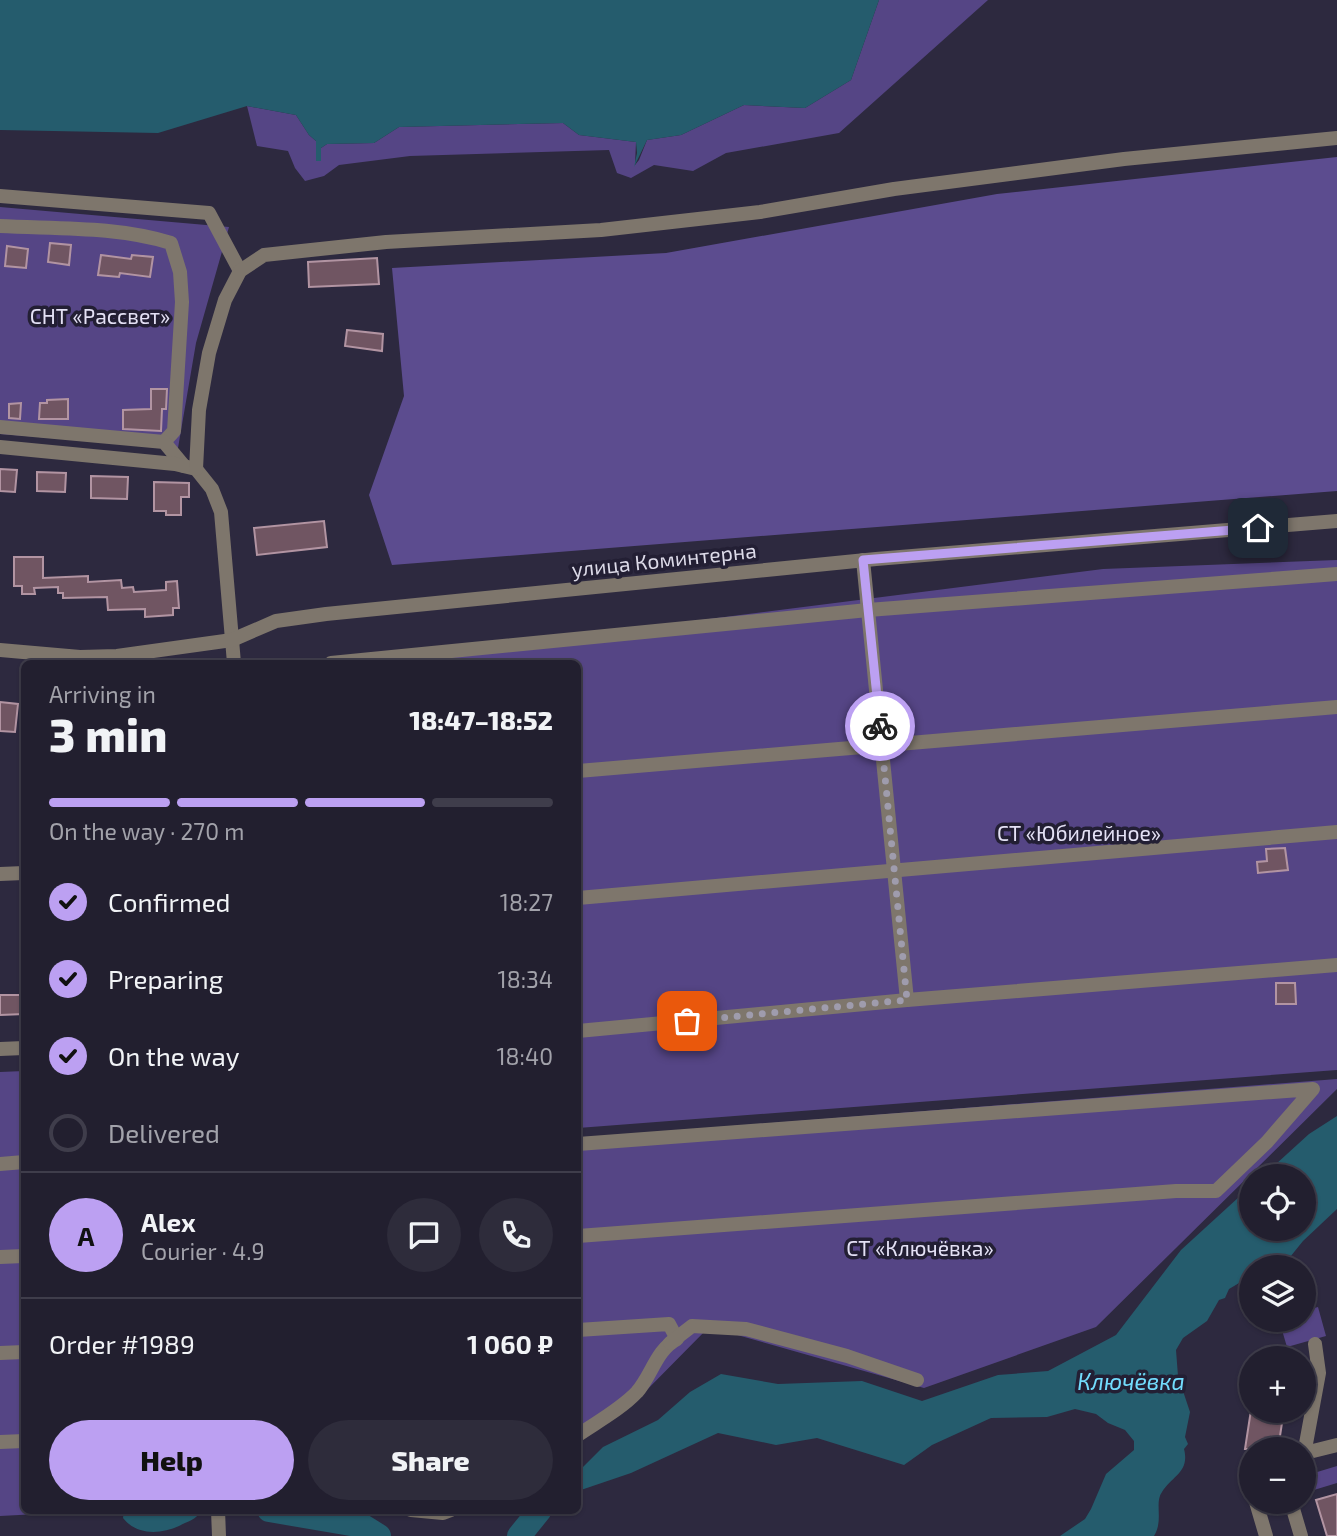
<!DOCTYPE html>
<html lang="en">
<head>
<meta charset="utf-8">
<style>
  body { margin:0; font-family:"Exo 2",sans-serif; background:#2e2c3b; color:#f1f3f6; height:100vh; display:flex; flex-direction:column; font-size:26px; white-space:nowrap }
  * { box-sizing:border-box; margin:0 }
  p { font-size:23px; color:#a2a2aa }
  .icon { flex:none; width:38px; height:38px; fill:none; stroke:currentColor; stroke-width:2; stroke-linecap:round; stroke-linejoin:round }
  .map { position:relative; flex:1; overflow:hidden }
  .side { position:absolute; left:21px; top:660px; width:560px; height:854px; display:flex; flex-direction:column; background:#221f2f; border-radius:10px; box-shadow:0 2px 5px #0004,0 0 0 2px #3f3d4b }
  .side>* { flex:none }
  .tools { position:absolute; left:1239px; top:1164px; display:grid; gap:14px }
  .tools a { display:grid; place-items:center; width:77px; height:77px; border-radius:50%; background:#221f2f; box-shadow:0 2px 5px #0004,0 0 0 2px #3f3d4b; font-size:35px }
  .pin { position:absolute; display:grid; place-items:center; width:60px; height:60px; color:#fff; margin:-30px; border-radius:14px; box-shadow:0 4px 10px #0006 }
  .courier { position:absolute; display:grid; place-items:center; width:70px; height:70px; margin:-35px; border:5px solid #bca0f2; border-radius:50%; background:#fff; color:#222; box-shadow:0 2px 9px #0007 }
  .headline em { font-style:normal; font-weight:800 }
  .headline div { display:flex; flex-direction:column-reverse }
  .headline { display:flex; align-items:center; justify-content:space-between; height:119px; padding:0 28px }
  h1 { font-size:46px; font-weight:800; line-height:52px }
  .bar { display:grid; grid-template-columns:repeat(4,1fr); gap:10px 7px; align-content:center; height:84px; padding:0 28px }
  .bar i { height:9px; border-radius:5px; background:#3f3d4b }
  .bar .current { background:#bca0f2 }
  .bar p { grid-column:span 4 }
  .line { display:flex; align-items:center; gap:18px; padding:0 28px; border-top:2px solid #3f3d4b }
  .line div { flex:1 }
  .round { display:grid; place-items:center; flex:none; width:74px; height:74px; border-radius:37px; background:#2e2c3b }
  ol { padding:0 28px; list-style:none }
  li { display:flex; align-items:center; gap:21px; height:77px }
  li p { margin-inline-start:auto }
  li .icon { padding:7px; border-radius:50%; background:#bca0f2; color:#111; stroke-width:4 }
  li:last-child { color:#a2a2aa }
  li i { width:38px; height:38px; border:4px solid #3f3d4b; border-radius:50% }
  .button { display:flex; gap:14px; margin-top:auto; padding:14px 28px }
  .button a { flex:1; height:80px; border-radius:42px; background:#bca0f2; color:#111; font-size:28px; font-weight:800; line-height:80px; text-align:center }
  .button a+a { background:#2e2c3b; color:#f1f3f6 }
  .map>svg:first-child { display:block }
  .green { fill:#554585 }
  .forest { fill:#5c4c8f }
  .water { fill:#255c6d }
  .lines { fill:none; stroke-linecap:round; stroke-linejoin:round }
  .river { stroke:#255c6d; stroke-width:24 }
  .building { fill:#705562; stroke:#b294a2; stroke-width:2 }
  .minor { stroke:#7e766c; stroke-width:14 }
  .done { stroke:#9f9cad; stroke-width:7; stroke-dasharray:0 12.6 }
  .route { stroke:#bca0f2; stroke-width:9 }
  .labels { text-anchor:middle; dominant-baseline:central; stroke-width:7; stroke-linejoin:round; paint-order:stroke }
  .park-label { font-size:21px; fill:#e4e1f5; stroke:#231f34 }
  .street-label { font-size:21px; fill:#dcdae8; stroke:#231f34 }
  .water-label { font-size:23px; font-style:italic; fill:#72dcfd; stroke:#231f34 }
</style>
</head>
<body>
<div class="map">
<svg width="1337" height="1536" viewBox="0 0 1337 1536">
  <rect width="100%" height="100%" fill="#2d293f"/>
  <g class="green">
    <polygon points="879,0 988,0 839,133 726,153 693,171 654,165 631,178 617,173 609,150 410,156 339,165 324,176 305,181 295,168 288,151 257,146 247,106 296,115 309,135 316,141 316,161 321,148 327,144 374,143 399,127 563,123 579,135 636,142 635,165 639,160 647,140 681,135 744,105 805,108 851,80"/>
    <polygon points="0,207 229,227 196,343 178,448 0,434"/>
    <polygon points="1337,560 1337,1070 578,1128 578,663 363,663 1103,569"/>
    <polygon points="24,1071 24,1510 96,1511 0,1516 0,1072"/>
    <polygon points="1337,1079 1337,1089 1096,1327 924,1388 709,1327 632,1405 578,1442 578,1138"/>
    <polygon points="1318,1307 1326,1336 1287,1347 1279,1320 1304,1320 1304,1311"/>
    <polygon points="1337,1466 1337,1483 1304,1493 1304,1476"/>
  </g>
  <polygon class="forest" points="1337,157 1337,491 392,565 369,495 404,396 392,268 666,253 997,194"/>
  <g class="water">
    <polygon points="0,0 879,0 851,80 805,108 744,105 681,135 647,140 634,167 637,153 636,142 579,135 563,123 399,127 374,143 327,144 321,148 321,161 316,161 316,141 309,135 296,115 247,106 158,133 0,130"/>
    <path d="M1337 1116V1209L1303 1241 1282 1267H1251V1276L1229 1289 1225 1298 1219 1300 1207 1321 1183 1338 1176 1350 1178 1376 1190 1412 1185 1437 1188 1444 1184 1449C1190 1472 1172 1476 1162 1492 1154 1503 1164 1520 1154 1536H1060L1085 1519 1091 1509 1106 1474 1134 1450V1441L1125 1430 1108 1423 1096 1414 1075 1409 1047 1417 991 1418 932 1445 904 1465 817 1438 776 1445 718 1433 631 1473 578 1491V1472L603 1447 658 1420 690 1392 721 1374 778 1384 862 1381 922 1401 998 1375 1048 1371 1116 1335 1181 1250 1251 1186V1228H1304V1176H1263L1309 1134Z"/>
    <path d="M124 1510H202C196 1520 188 1521 179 1526 161 1534 137 1536 123 1518Z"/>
  </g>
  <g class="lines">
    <g class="river">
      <polyline points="269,1510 363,1526 379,1536"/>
      <polyline points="519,1536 540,1510"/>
    </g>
  </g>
  <g class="building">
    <polygon points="50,243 71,245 69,265 48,262"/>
    <polygon points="7,246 28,249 26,268 5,266"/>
    <polygon points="101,255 131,259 132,255 153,257 150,277 120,273 119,277 98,275"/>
    <polygon points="377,258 379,284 309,287 308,262"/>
    <polygon points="347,330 383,334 382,351 345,346"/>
    <polygon points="151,389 167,389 166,409 162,409 161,431 123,429 123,410 151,409"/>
    <polygon points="68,399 68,419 39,419 40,403 47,403 47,400"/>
    <polygon points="21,403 20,419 9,418 9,404"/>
    <polygon points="0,469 17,470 15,492 0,491"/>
    <polygon points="37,472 66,473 65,492 37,491"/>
    <polygon points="91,476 128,477 127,499 91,498"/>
    <polygon points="154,482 189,483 189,497 181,497 181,515 166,515 166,511 154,511"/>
    <polygon points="324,521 327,547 257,555 254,528"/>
    <polygon points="14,557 43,557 43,578 88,576 88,582 121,580 122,588 133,587 134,592 166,590 166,582 177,581 179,608 173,608 173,615 145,617 145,609 108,610 107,597 63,598 63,593 58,593 58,587 34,588 35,594 22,594 22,586 14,586"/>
    <polygon points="0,702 18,704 15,732 0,731"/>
    <polygon points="1285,848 1288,870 1258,873 1257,862 1267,861 1266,849"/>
    <polygon points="1276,983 1295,983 1296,1004 1276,1004"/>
    <polygon points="0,995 24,995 24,1014 0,1015"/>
    <polygon points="1251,1410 1284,1410 1278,1449 1245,1449"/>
    <polygon points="1337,1494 1337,1536 1327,1536 1316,1500"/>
  </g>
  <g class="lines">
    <g class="minor">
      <polyline points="0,196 209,213 240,271"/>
      <path d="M0 226C56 229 116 226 171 243L180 272 182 302 174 431 164 442"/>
      <polyline points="0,427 164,442 184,466"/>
      <polyline points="0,447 175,464 196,469 212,489 221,512 234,663"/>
      <polyline points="196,469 199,410 209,353 225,300 240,271 264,255 386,242 601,230 760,212 894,189 1124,159 1337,138"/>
      <polyline points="863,560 907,1000"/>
      <polyline points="0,650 80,657 117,656 232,640 276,621 326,614 876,559 1337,521"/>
      <polyline points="331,663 868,610 1337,574"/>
      <polyline points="578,771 1337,707"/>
      <polyline points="0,874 24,873"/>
      <polyline points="578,898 1337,832"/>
      <polyline points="578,1031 907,1000 1337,965"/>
      <polyline points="0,1049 24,1048"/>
      <polyline points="578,1144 1313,1089 1267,1142 1216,1191 1176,1191 578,1236"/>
      <polyline points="0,1164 24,1162"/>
      <polyline points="0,1257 24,1256"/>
      <path d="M578 1330 669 1324 677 1339C656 1350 652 1375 637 1392 621 1409 597 1422 578 1435"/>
      <polyline points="670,1343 692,1326 746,1329 847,1356 917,1380"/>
      <polyline points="1315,1344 1319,1373 1305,1449 1309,1452 1337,1445"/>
      <polyline points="0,1353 24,1352"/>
      <polyline points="0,1442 24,1441"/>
      <polyline points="1256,1502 1266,1536"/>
      <polyline points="1291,1502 1301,1536"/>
      <polyline points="218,1510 219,1536"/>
      <polyline points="411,1510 443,1513 451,1510"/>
    </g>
  </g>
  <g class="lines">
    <polyline class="done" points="687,1021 907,1000 880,726"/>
    <polyline class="route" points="880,726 863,560 1258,528"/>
  </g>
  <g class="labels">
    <g class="park-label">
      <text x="100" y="315">СНТ «Рассвет»</text>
      <text x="1079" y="832">СТ «Юбилейное»</text>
      <text x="920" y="1247">СТ «Ключёвка»</text>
    </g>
    <g class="street-label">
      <text transform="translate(664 559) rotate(-6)">улица Коминтерна</text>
    </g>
    <g class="water-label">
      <text x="1131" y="1381">Ключёвка</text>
    </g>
  </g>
</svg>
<div class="tools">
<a><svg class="icon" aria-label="locate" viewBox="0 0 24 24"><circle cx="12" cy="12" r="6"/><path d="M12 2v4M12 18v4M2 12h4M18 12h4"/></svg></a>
<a><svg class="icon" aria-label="layers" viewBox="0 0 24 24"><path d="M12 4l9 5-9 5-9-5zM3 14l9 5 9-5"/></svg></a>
<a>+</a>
<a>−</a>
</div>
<div class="pin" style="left:687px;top:1021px;background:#ea580c"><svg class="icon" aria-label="bag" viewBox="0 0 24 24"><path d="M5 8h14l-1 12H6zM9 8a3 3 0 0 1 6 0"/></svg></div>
<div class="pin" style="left:1258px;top:528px;background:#1f2937"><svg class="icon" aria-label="home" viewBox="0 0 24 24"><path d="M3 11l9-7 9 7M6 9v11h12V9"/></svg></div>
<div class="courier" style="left:880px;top:726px"><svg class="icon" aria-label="bike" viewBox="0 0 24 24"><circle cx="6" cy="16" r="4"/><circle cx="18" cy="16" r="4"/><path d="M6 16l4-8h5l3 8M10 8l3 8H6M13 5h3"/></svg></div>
<section class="side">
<div class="headline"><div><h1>3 min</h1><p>Arriving in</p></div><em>18:47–18:52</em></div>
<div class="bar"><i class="current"></i><i class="current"></i><i class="current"></i><i></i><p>On the way · 270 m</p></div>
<ol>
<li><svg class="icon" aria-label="check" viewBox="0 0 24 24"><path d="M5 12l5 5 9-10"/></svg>Confirmed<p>18:27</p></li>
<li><svg class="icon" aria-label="check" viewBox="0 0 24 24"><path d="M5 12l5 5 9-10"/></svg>Preparing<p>18:34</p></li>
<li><svg class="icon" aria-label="check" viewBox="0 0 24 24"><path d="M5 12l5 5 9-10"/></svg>On the way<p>18:40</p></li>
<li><i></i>Delivered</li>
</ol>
<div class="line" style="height:126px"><b class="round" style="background:#bca0f2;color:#111">A</b><div><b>Alex</b><p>Courier · 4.9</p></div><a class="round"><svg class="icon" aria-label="chat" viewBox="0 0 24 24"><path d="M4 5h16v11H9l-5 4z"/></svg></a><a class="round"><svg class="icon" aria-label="phone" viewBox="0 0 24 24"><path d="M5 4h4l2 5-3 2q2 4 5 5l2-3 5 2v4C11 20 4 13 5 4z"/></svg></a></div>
<div class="line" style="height:91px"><div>Order #1989</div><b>1 060 ₽</b></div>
<div class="button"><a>Help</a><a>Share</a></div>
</section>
</div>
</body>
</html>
